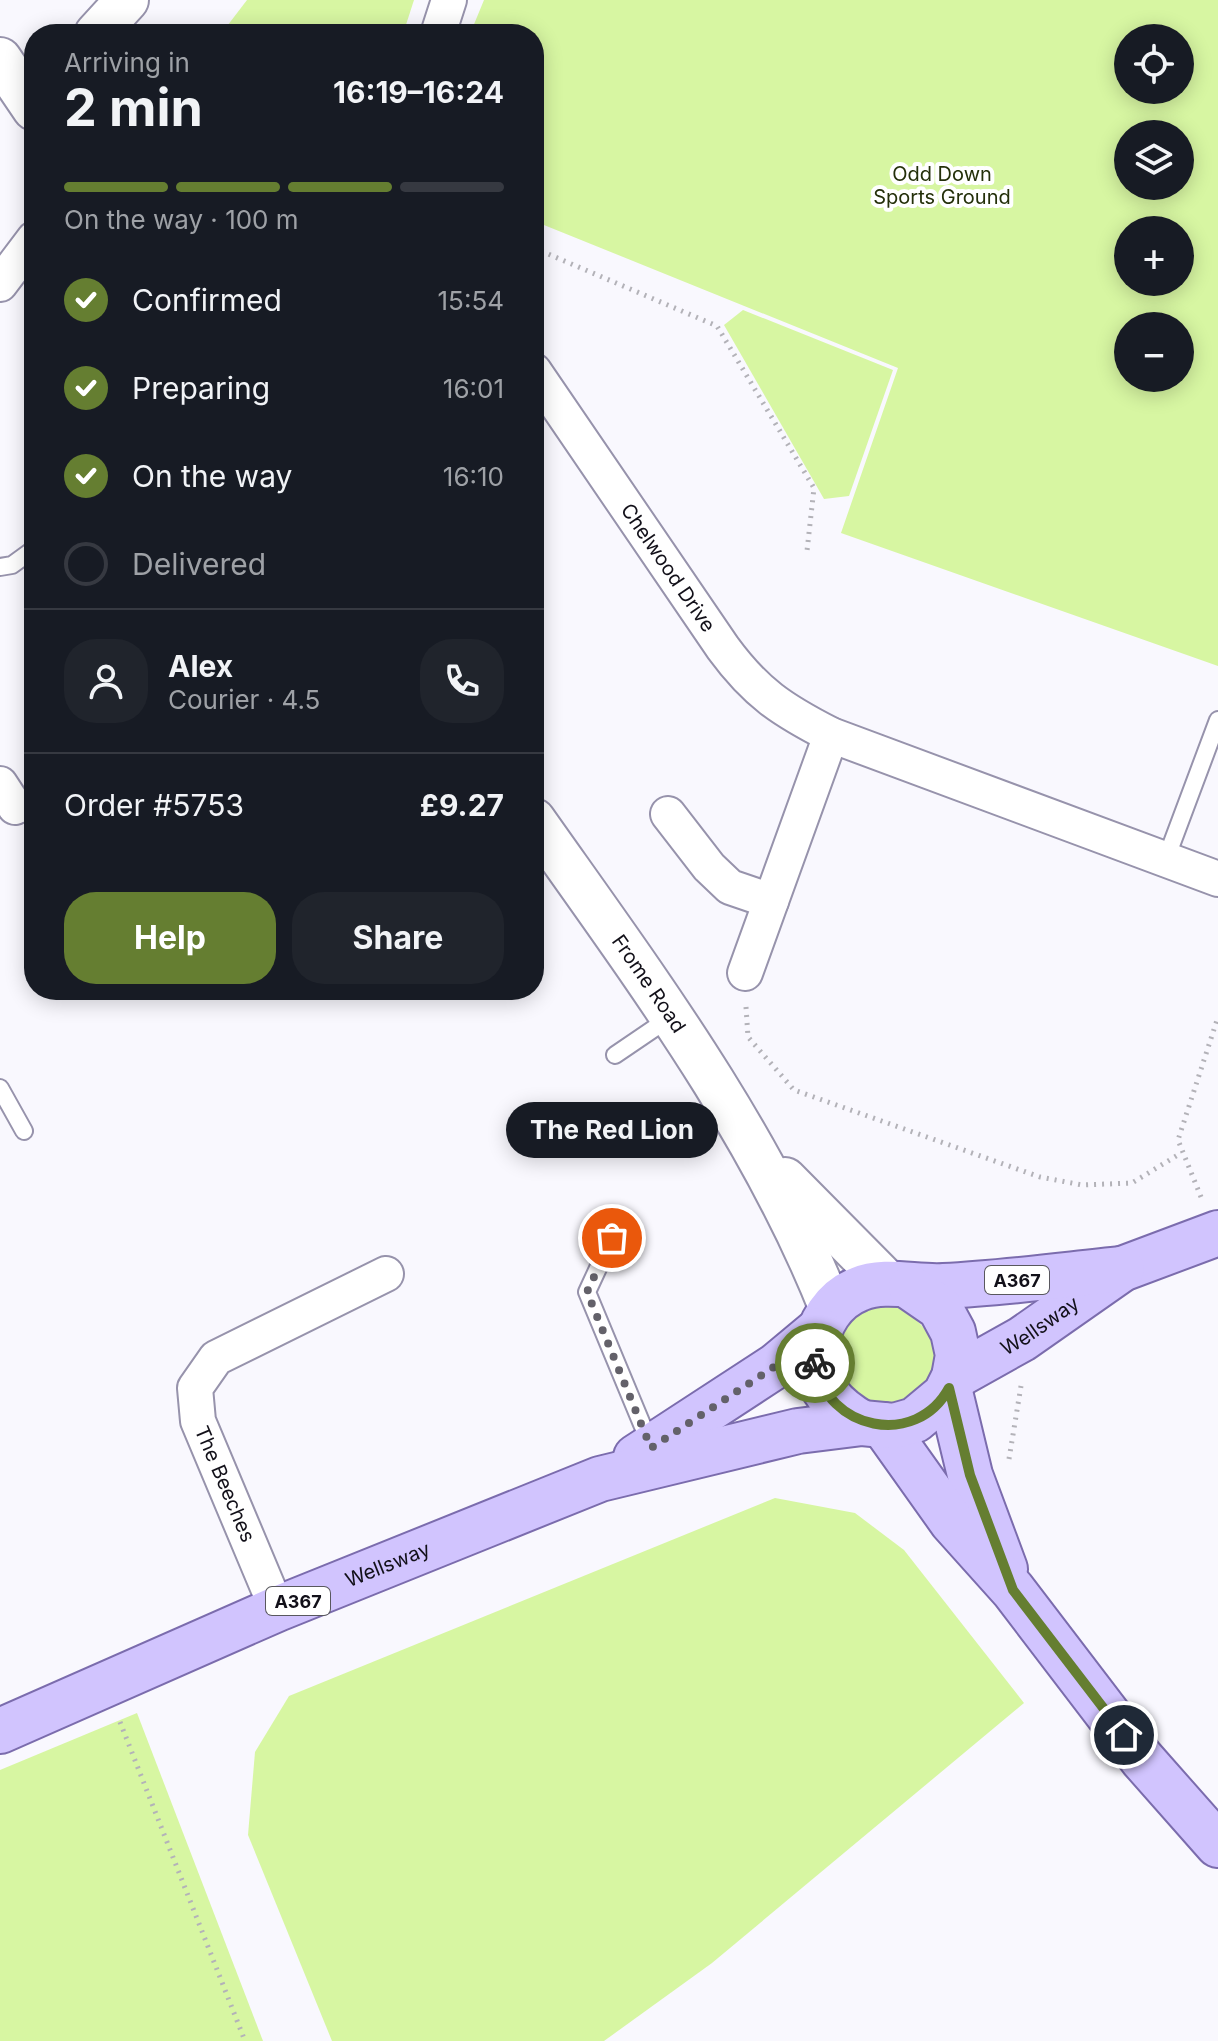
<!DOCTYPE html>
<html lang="en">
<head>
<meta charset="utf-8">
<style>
  body { margin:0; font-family:Inter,sans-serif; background:#20242c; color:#f1f3f6; height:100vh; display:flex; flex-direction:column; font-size:30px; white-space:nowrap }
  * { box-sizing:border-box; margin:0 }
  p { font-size:26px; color:#9ea1a6 }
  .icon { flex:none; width:44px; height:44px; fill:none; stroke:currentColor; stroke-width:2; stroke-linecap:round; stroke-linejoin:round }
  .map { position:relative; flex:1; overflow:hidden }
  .side { position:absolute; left:24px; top:24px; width:520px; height:976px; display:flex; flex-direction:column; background:#171b24; border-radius:32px; box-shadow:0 4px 20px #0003 }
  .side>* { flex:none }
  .fabs { position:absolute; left:1114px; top:24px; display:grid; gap:16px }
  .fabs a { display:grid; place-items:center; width:80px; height:80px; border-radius:50%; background:#171b24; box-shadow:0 4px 20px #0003; font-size:40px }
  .pin { position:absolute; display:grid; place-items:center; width:68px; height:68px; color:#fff; margin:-34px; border:4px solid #fff; border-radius:50%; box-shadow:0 2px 8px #0007 }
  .courier { position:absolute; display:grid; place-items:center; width:80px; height:80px; margin:-40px; border:6px solid #657e31; border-radius:50%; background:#fff; color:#222; box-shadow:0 2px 10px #0007 }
  .bubble { position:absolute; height:56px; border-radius:28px; background:#171b24; box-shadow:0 4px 20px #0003; font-size:26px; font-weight:700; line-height:56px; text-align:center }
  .summary em { font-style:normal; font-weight:700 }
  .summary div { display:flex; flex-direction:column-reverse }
  .summary { display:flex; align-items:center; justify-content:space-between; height:136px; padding:0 40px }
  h1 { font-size:52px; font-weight:700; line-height:60px }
  .bar { display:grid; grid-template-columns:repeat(4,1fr); gap:12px 8px; align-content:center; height:96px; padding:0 40px }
  .bar i { height:10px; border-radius:6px; background:#363941 }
  .bar .selected { background:#657e31 }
  .bar p { grid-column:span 4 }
  .line { display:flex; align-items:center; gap:20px; padding:0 40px; border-top:2px solid #363941 }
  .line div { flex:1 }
  .round { display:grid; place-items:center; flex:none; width:84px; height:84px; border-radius:32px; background:#20242c }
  ol { padding:0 40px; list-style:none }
  li { display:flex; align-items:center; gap:24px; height:88px }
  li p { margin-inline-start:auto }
  li .icon { padding:8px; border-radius:50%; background:#657e31; color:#fff; stroke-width:4 }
  li:last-child { color:#9ea1a6 }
  li i { width:44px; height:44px; border:4px solid #363941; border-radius:50% }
  .primary-button { display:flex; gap:16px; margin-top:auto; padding:16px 40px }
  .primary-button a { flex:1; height:92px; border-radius:32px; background:#657e31; color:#fff; font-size:32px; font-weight:700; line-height:92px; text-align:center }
  .primary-button a+a { background:#20242c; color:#f1f3f6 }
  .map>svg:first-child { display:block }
  .green { fill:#d7f6a2; fill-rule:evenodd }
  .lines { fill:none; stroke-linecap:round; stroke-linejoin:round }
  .service-casing { stroke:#9793ac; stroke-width:20 }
  .minor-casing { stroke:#9793ac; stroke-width:38 }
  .tertiary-casing { stroke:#9793ac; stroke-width:46 }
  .primary-casing { stroke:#7b6cad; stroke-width:48 }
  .path { stroke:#b3b2b8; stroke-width:5; stroke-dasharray:2 6; stroke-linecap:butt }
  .service { stroke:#fff; stroke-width:16 }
  .minor { stroke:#fff; stroke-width:34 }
  .tertiary { stroke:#fff; stroke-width:42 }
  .primary { stroke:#d1c4fe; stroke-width:44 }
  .done { stroke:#636169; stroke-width:8; stroke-dasharray:0 14.4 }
  .route { stroke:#657e31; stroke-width:10 }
  .labels { text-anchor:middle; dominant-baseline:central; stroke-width:8; stroke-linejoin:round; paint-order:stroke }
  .shield { fill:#fff; stroke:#59585e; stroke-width:2 }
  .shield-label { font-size:18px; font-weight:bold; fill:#121019 }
  .park-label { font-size:20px; fill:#24300a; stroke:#fff }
  .street-label { font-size:20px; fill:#121019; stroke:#fff }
</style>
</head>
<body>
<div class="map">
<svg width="1218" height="2041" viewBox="0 0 1218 2041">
  <rect width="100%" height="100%" fill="#f9f8fe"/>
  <g class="green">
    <polygon points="247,0 414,0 403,34 221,34"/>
    <path d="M484 0H1218V666L841 533 898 368 534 221V34H470ZM1128 38H1180V90H1128ZM1128 134H1180V186H1128ZM1128 230H1180V282H1128ZM1128 326H1180V378H1128Z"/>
    <polygon points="743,310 893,370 849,496 824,499 724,325"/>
    <path d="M886 1304C926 1313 954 1360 918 1392 914 1395 908 1402 903 1404 895 1407 881 1406 872 1407L834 1375C833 1334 839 1309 886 1304Z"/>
    <polygon points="775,1498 855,1513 904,1550 1024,1703 712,1963 604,2041 332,2041 248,1835 255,1752 289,1696"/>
    <polygon points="137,1713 263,2041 0,2041 0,1770"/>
  </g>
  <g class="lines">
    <g class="service-casing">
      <g id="service">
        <polyline points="0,567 12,565 34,549"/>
        <polyline points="1166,859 1218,720"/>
        <polyline points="615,1055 671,1017"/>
        <polyline points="0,1088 24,1131"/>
        <polyline points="612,1238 587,1292 651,1446"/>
      </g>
    </g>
    <g class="minor-casing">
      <g id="minor">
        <polyline points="438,34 449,0"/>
        <polyline points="0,284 34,239"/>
        <path id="s1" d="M534 371 723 648C756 693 782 710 831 735L1218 879"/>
        <polyline points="0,784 15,807"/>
        <polyline points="668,814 709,867 730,887 771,901"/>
        <polyline points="745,973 831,735"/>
        <polyline points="277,1609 198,1421 195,1388 216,1358 386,1274"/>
      </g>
    </g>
    <g class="tertiary-casing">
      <g id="tertiary">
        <polyline points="96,34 127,0"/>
        <polyline points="0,59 34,109"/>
        <path id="s2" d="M534 820C644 976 760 1130 831 1309"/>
        <polyline points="785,1179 888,1283"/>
      </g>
    </g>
    <g class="primary-casing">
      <g id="primary">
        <path id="s3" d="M954 1377 1022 1339 1122 1269 1218 1233"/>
        <polyline points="949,1388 970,1475 1005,1569"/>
        <path d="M862 1423C836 1408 811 1384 815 1351 818 1324 833 1299 859 1289 885 1278 916 1288 944 1286 1004 1283 1063 1275 1122 1269"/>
        <polyline points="883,1425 952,1522 1013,1590 1142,1759 1218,1845"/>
        <polyline points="636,1457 777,1365 819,1330"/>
        <path id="s4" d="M0 1731 277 1609 600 1479 798 1431 862 1423 894 1426 915 1420 945 1395 954 1377 958 1355 953 1332 940 1308 911 1288"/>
      </g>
    </g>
    <g class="path">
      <polyline points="534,248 717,326 814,488 807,551"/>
      <polyline points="746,1007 748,1037 794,1090 1040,1177 1082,1185 1132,1183 1181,1153"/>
      <polyline points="1201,1197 1178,1140 1218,1017"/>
      <polyline points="1009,1459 1021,1386"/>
      <polyline points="120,1722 245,2041"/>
    </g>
    <use href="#service" class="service"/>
    <use href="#minor" class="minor"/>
    <use href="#tertiary" class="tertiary"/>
    <use href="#primary" class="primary"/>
  </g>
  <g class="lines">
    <polyline class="done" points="612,1238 587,1292 651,1448 777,1365 819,1330 815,1363"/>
    <path class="route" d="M815 1363C826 1430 916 1449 949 1388L970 1475 1013 1590 1124 1735"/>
  </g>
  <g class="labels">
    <g class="shield">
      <rect x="985" y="1266" width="64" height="28" rx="6"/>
      <rect x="266" y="1587" width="64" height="28" rx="6"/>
    </g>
    <g class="shield-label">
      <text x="1017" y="1280">A367</text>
      <text x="298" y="1601">A367</text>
    </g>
    <g class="park-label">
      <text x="942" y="174">Odd Down<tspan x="942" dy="23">Sports Ground</tspan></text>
    </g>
    <g class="street-label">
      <text stroke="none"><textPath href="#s1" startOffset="238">Chelwood Drive</textPath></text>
      <text stroke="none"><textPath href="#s2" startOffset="200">Frome Road</textPath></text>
      <text stroke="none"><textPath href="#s3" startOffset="100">Wellsway</textPath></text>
      <text transform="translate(225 1484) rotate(67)">The Beeches</text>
      <text stroke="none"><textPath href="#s4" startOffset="422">Wellsway</textPath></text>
    </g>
  </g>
</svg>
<div class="fabs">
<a><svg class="icon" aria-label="locate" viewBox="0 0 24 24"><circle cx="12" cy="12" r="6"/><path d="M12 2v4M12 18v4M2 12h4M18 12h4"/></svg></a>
<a><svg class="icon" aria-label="layers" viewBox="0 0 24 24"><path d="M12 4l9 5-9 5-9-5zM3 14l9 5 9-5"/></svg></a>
<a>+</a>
<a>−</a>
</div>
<div class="pin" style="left:612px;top:1238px;background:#ea580c"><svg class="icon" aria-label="bag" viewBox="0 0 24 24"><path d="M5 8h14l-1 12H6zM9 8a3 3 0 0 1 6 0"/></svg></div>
<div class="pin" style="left:1124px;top:1735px;background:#1f2937"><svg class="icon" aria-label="home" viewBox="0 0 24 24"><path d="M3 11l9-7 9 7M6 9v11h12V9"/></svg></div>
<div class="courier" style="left:815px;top:1363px"><svg class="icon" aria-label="bike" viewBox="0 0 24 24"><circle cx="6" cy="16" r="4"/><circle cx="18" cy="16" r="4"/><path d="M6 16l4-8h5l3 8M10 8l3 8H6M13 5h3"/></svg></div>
<div class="bubble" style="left:506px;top:1102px;width:212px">The Red Lion</div>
<section class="side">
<div class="summary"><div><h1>2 min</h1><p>Arriving in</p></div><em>16:19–16:24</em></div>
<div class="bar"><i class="selected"></i><i class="selected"></i><i class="selected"></i><i></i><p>On the way · 100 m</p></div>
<ol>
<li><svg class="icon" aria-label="check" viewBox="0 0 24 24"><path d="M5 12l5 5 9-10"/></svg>Confirmed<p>15:54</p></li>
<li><svg class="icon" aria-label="check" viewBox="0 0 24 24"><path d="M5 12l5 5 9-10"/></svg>Preparing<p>16:01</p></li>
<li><svg class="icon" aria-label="check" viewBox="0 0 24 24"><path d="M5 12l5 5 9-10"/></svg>On the way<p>16:10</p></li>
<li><i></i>Delivered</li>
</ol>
<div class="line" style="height:144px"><a class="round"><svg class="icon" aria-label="person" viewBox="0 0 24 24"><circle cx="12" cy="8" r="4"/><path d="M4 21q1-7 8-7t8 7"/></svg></a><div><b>Alex</b><p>Courier · 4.5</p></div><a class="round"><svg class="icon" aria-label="phone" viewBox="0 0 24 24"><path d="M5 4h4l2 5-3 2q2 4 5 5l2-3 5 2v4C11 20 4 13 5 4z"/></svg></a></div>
<div class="line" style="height:104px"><div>Order #5753</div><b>£9.27</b></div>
<div class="primary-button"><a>Help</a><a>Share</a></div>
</section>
</div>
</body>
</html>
